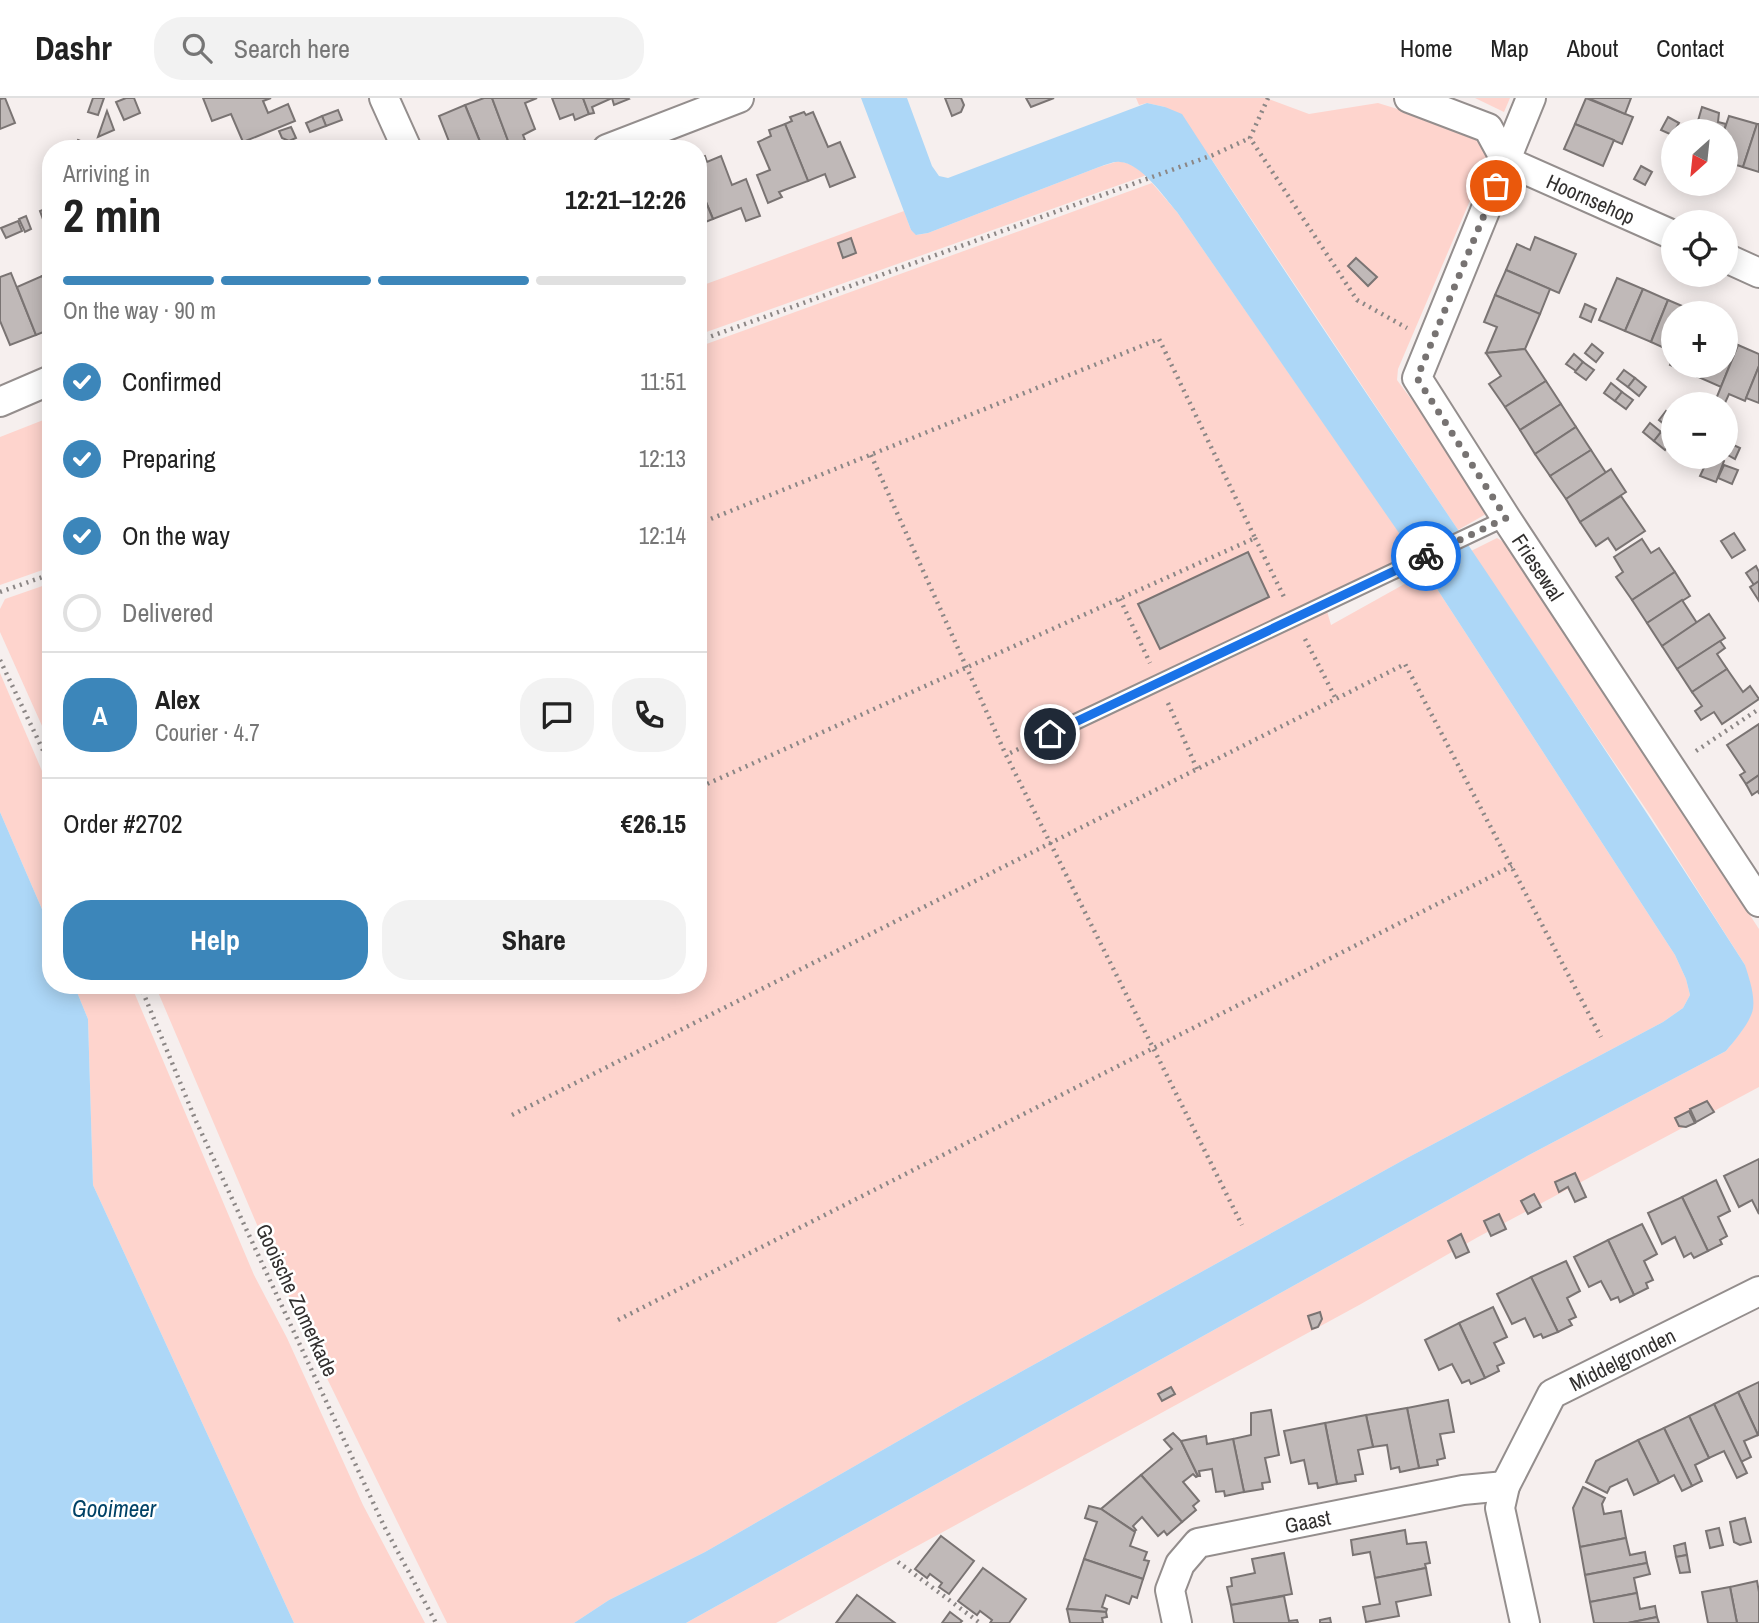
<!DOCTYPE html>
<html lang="en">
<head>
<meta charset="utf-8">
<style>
  body { margin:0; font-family:"Archivo Narrow",sans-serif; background:#f2f2f2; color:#222; height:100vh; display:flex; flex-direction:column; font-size:26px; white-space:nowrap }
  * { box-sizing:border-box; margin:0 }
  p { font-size:23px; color:#767676 }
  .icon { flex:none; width:38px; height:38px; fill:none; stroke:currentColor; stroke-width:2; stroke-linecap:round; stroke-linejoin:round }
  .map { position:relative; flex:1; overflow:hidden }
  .side { position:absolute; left:42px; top:42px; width:665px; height:854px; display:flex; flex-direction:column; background:#fff; border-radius:28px; box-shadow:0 4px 18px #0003 }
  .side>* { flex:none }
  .needle { width:46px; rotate:207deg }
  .controls { position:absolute; left:1661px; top:21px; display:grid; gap:14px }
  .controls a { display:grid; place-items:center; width:77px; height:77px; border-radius:50%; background:#fff; box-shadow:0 4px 18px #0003; font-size:35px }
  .pin { position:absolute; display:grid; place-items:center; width:60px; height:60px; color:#fff; margin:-30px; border:4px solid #fff; border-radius:50%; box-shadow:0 2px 7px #0007 }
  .courier { position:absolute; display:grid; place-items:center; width:70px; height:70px; margin:-35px; border:5px solid #1a73e8; border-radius:50%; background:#fff; color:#222; box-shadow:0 2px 9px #0007 }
  .head em { font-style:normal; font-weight:700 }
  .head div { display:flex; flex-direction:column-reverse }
  .head { display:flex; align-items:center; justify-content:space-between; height:119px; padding:0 21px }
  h1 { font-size:46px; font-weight:700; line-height:52px }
  .bar { display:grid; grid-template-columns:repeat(4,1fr); gap:10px 7px; align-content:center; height:84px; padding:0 21px }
  .bar i { height:9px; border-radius:5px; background:#e0e0e0 }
  .bar .on { background:#3c86ba }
  .bar p { grid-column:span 4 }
  .line { display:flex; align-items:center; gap:18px; padding:0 21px; border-top:2px solid #e0e0e0 }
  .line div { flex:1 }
  .round { display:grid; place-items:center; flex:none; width:74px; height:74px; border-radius:28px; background:#f2f2f2 }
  ol { padding:0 21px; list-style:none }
  li { display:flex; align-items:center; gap:21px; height:77px }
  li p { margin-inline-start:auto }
  li .icon { padding:7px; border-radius:50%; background:#3c86ba; color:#fff; stroke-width:4 }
  li:last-child { color:#767676 }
  li i { width:38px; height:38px; border:4px solid #e0e0e0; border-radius:50% }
  .primary-button { display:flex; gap:14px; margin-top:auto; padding:14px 21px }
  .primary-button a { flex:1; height:80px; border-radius:28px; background:#3c86ba; color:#fff; font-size:28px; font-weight:700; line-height:80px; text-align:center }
  .primary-button a+a { background:#f2f2f2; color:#222 }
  header { display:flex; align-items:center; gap:42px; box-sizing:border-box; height:98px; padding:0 35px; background:#fff; border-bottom:2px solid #e0e0e0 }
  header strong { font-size:33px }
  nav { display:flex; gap:38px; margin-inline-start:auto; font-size:24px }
  .search { width:490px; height:63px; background:#f2f2f2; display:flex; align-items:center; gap:18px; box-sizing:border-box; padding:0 24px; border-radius:28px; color:#767676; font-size:26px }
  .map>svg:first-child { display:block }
  .green { fill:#fed4cd }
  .water { fill:#add7f7 }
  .building { fill:#c0b9b8; stroke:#7a7473; stroke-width:2 }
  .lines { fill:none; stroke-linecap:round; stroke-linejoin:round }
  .service-casing { stroke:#948e8d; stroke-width:18 }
  .minor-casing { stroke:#948e8d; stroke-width:32 }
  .path { stroke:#8c8786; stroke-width:4.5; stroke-dasharray:2 5; stroke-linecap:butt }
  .service { stroke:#fff; stroke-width:14 }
  .minor { stroke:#fff; stroke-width:28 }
  .done { stroke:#777372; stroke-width:7; stroke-dasharray:0 12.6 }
  .route { stroke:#1a73e8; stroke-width:9 }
  .labels { text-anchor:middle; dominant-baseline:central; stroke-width:5; stroke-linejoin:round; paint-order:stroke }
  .street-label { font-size:21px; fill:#32302f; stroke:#fff }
  .water-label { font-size:23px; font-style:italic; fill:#004267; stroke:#fff }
</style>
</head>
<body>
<header>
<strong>Dashr</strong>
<div class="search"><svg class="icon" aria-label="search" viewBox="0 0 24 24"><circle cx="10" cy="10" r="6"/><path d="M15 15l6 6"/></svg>Search here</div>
<nav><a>Home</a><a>Map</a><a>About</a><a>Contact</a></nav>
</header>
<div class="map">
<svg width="1759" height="1525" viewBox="0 0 1759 1525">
  <rect width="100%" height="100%" fill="#f6efee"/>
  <g class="green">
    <polygon points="1136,0 1266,0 1309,16 1378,5 1466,32 1481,39 1487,52 1486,65 1398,271 1397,282 1429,325 1486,416 1458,432 1212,62 1165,9 1147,5 1139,7"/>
    <polygon points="1475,0 1510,0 1504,14"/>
    <polygon points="1119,63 1130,66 1147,77 698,237 698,189 904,113 911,132 917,137 928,135 1099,69"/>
    <polygon points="1152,85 1177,114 1413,454 1324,503 1331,527 1426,474 1675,857 1686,881 1690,897 1683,910 1663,924 1407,1060 961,1307 705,1454 609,1502 574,1525 447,1525 318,1262 269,1155 155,887 698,887 698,249"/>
    <polygon points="51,319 51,469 0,487 0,339"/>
    <polygon points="1497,440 1507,446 1517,460 1759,831 1759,989 1478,1139 1361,1206 776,1525 686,1525 1529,1057 1726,953 1741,934 1753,911 1745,867 1650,717 1471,453"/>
    <polygon points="51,485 51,648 0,534 0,511 5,501"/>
    <polygon points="0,575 51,694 51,832 0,714"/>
    <polygon points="74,887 131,887 254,1177 287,1240 363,1407 425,1525 294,1525 93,1087 88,921"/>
  </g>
  <g class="water">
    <path d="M861 0H907L932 68 939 78 948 80 1147 5 1165 9 1182 16C1367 302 1562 580 1745 867 1749 880 1755 896 1753 911 1750 925 1735 942 1726 953L1529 1057 686 1525H574L609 1502 705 1454 961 1307 1407 1060 1663 924 1683 910 1690 897 1686 881 1675 857 1426 474 1177 114C1164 99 1141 65 1120 64 1114 63 1106 67 1099 69L928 135 916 137 911 132Z"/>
    <polygon points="0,714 51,832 51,887 74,887 88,921 93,1087 294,1525 0,1525"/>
  </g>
  <g class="building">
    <polygon points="5,0 15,25 0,31 0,1"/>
    <polygon points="93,0 104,0 98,17 88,14"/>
    <polygon points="126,0 134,0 140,15 124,22 116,4"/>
    <polygon points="203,0 271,0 263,3 268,15 288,6 295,23 243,44 231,16 212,23"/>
    <polygon points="484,0 492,0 510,48 504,51 497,51 496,47 488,51 483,51 465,7"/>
    <polygon points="492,0 537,0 525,5 535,31 523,37 525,42 510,48"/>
    <polygon points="552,0 583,0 589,16 575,22 573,16 560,21"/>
    <polygon points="583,0 612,0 592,9 594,15 589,16"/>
    <polygon points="612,0 628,0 629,1 614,7"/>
    <polygon points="945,0 961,0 964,7 961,14 952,18"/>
    <polygon points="1026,0 1054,0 1031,9"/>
    <polygon points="1586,0 1633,19 1622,46 1575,26"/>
    <polygon points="1588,0 1631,0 1625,16"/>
    <polygon points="465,7 483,51 452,51 439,18"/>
    <polygon points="1702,9 1719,15 1718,24 1726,26 1724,33 1695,33"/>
    <polygon points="338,12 342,22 326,28 322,18"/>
    <polygon points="107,13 114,32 98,39"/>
    <polygon points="804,14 806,17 813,14 828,49 840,44 855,79 830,89 825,76 808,83 785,26 792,23 790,19"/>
    <polygon points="322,18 326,28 310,34 306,25"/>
    <polygon points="1729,18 1757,26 1743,69 1726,64 1724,33"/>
    <polygon points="1668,19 1679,25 1672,37 1661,32"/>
    <polygon points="785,26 808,83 779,94 782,99 768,105 757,77 770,72 758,44 771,38 769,32"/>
    <polygon points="1575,26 1614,42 1603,68 1564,51"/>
    <polygon points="1757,26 1759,26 1759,74 1743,69"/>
    <polygon points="291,29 296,40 289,43 282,40 279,33"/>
    <polygon points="78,42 88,46 87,51 75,51"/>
    <polygon points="705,58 707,64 721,58 732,87 746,81 760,118 746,123 741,110 713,121 698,85 698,61"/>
    <polygon points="1641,68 1652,74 1645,87 1634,81"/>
    <polygon points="698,85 713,121 698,127"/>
    <polygon points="45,111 50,122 44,124 40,113"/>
    <polygon points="26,118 31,131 25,134 19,121"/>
    <polygon points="18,123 22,133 6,140 1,130"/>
    <polygon points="1535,139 1576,156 1559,195 1506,172 1517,146 1530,152"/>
    <polygon points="851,140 856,155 843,160 838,145"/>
    <polygon points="1356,160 1377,179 1368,188 1348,168"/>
    <polygon points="1506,172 1550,191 1540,216 1495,197"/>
    <polygon points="11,175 36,237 10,247 0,223 0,179"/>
    <polygon points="51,175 51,199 42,178"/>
    <polygon points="42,178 51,199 51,231 36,237 17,189"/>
    <polygon points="1617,180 1643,191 1625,233 1599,222"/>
    <polygon points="1643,191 1668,202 1651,244 1625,233"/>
    <polygon points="1495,197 1540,216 1525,251 1486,255 1497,229 1484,224"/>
    <polygon points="1668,202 1694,213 1693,215 1673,215 1673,254 1651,244"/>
    <polygon points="1585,206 1596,211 1591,224 1580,219"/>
    <polygon points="1726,242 1738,247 1721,289 1696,278 1700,268 1726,268"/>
    <polygon points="1592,246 1603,255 1596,264 1585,255"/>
    <polygon points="1738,247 1759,256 1759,268 1745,303 1729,296 1725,305 1716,301"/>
    <polygon points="1525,251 1546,283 1505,309 1489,286 1501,278 1486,255"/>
    <polygon points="1574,256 1583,264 1576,273 1566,266"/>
    <polygon points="1673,259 1673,268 1700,268 1696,278 1670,267"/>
    <polygon points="1583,264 1594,272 1586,282 1575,274"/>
    <polygon points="1759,268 1759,305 1746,300"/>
    <polygon points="1624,272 1635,280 1628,289 1617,281"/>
    <polygon points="1635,280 1646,289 1639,298 1628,289"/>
    <polygon points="1546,283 1561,306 1520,332 1505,309"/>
    <polygon points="1611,285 1622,294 1615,303 1604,295"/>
    <polygon points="1622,294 1633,302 1626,311 1615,303"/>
    <polygon points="1561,306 1576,329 1535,356 1520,332"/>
    <polygon points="1666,313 1673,319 1673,327 1670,331 1659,322"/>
    <polygon points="1650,325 1661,334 1654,343 1643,334"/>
    <polygon points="1576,329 1591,352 1550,378 1535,356"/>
    <polygon points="1661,334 1672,342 1665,352 1654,343"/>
    <polygon points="1727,344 1740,350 1735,361 1726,356"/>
    <polygon points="1591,352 1606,375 1566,401 1550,378"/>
    <polygon points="1709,359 1715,359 1724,363 1716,384 1700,378"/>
    <polygon points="1724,367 1738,372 1732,386 1718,380"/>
    <polygon points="1611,371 1626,394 1580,424 1566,401"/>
    <polygon points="1621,398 1645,433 1616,452 1608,440 1596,448 1580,424"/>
    <polygon points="1734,435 1745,452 1732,460 1721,443"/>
    <polygon points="1642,441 1651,455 1659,450 1675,474 1632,502 1616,479 1623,474 1614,459"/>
    <polygon points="1248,454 1269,499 1160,551 1138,506"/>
    <polygon points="1756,468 1759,474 1759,483 1754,487 1746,475"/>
    <polygon points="1675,474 1690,498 1647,525 1632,502"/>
    <polygon points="1759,483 1759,503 1750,489"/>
    <polygon points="1682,502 1697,525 1662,548 1647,525"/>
    <polygon points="1709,516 1725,540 1677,571 1662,548"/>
    <polygon points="1720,543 1725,550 1717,556 1727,571 1692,594 1677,571"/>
    <polygon points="1727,571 1743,594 1750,588 1759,601 1722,626 1714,614 1701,622 1695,613 1702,608 1692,594"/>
    <polygon points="1759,626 1759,677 1746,686 1740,677 1745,674 1727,647"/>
    <polygon points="1759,677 1759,696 1758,693 1752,697 1746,686"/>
    <polygon points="1707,1003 1714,1014 1696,1024 1690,1011"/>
    <polygon points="1689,1013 1695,1025 1686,1029 1679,1028 1675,1020"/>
    <polygon points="1759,1061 1759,1116 1752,1102 1739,1109 1724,1078"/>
    <polygon points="1575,1075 1586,1099 1575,1104 1568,1089 1559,1094 1555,1084"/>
    <polygon points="1716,1082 1730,1113 1718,1119 1727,1138 1720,1142 1722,1146 1708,1153 1682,1099"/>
    <polygon points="1534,1096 1541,1109 1528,1116 1521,1103"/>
    <polygon points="1682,1099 1708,1153 1694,1160 1691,1155 1684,1159 1675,1139 1662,1146 1648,1115"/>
    <polygon points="1499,1116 1506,1131 1491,1138 1484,1123"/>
    <polygon points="1642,1126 1657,1156 1644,1163 1653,1182 1646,1185 1648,1190 1634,1197 1608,1142"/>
    <polygon points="1461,1136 1469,1154 1456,1160 1448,1143"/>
    <polygon points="1608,1142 1634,1197 1620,1204 1618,1199 1611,1202 1601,1183 1589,1189 1574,1159"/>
    <polygon points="1566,1163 1580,1193 1567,1200 1576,1219 1569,1222 1572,1227 1558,1234 1531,1179"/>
    <polygon points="1531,1179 1558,1234 1543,1240 1541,1236 1534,1239 1525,1220 1512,1226 1497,1196"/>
    <polygon points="1493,1209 1507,1239 1494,1245 1504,1265 1497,1268 1499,1273 1485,1280 1459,1225"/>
    <polygon points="1320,1214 1322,1221 1318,1229 1312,1231 1308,1218"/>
    <polygon points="1459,1225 1485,1280 1471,1286 1469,1282 1462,1285 1452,1266 1439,1272 1425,1242"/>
    <polygon points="1759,1284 1759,1336 1758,1337 1738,1294"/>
    <polygon points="1171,1289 1175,1296 1162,1303 1158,1296"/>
    <polygon points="1738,1294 1758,1337 1744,1343 1751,1359 1741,1364 1714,1306"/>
    <polygon points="1448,1302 1454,1334 1440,1336 1445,1360 1437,1362 1438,1367 1419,1370 1407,1310"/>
    <polygon points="1714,1306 1747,1375 1737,1380 1724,1353 1709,1360 1689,1318"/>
    <polygon points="1407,1310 1419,1370 1400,1374 1399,1369 1391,1371 1387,1347 1373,1349 1366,1317"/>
    <polygon points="1271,1312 1279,1357 1265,1360 1270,1384 1262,1385 1263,1391 1244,1394 1233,1341 1251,1337 1251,1315"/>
    <polygon points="1366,1317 1373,1349 1358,1352 1363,1376 1355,1377 1356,1383 1337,1386 1325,1325"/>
    <polygon points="1689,1318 1709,1360 1695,1367 1702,1383 1692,1388 1664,1330"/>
    <polygon points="1325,1325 1337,1386 1318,1390 1317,1385 1309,1386 1304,1362 1291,1365 1284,1333"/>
    <polygon points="1664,1330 1692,1388 1682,1393 1674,1377 1659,1385 1638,1342"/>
    <polygon points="1173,1335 1181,1343 1198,1378 1196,1379 1193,1376 1183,1384 1199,1403 1193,1408 1196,1412 1182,1424 1141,1377 1172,1351 1164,1342"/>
    <polygon points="1206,1338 1207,1346 1233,1341 1244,1394 1225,1398 1224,1393 1216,1394 1212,1371 1199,1373 1200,1378 1198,1378 1181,1343"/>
    <polygon points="1638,1342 1659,1385 1634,1397 1627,1381 1610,1389 1607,1395 1586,1384 1596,1363"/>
    <polygon points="1141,1377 1182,1424 1167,1437 1164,1433 1158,1438 1142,1419 1133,1428 1136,1432 1134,1433 1101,1411"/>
    <polygon points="1583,1389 1605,1400 1602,1406 1604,1416 1621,1413 1626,1440 1580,1449 1573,1410"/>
    <polygon points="1089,1408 1101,1411 1135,1434 1130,1448 1147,1454 1144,1462 1149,1463 1143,1481 1084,1461 1097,1424 1085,1420"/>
    <polygon points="1745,1420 1751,1444 1740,1447 1734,1444 1730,1424"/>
    <polygon points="1719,1430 1723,1447 1710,1450 1706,1433"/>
    <polygon points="1405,1432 1407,1446 1426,1444 1430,1465 1425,1466 1426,1470 1375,1480 1370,1454 1353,1457 1351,1442"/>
    <polygon points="941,1438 974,1463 949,1496 939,1489 942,1485 930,1476 927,1480 915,1471"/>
    <polygon points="1626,1440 1630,1457 1645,1454 1647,1465 1585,1477 1580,1449"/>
    <polygon points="1685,1445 1687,1457 1676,1459 1674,1448"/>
    <polygon points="1284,1455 1292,1496 1231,1507 1227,1489 1232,1488 1231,1480 1255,1475 1252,1461"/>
    <polygon points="1687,1457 1690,1474 1680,1475 1676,1459"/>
    <polygon points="1084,1461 1143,1481 1137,1500 1132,1498 1129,1506 1106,1497 1102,1509 1107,1511 1106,1514 1067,1511"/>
    <polygon points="1647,1465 1650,1476 1634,1480 1637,1495 1590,1504 1585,1477"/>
    <polygon points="983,1470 1026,1501 1009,1525 990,1525 992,1522 980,1513 977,1517 958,1503"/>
    <polygon points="1426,1470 1431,1497 1396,1504 1399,1518 1366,1524 1363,1509 1380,1506 1375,1480"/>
    <polygon points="1757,1483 1759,1494 1759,1525 1737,1525 1730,1489"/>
    <polygon points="1730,1489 1737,1525 1708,1525 1702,1494"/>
    <polygon points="1637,1495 1640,1511 1655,1508 1657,1519 1628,1525 1594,1525 1590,1504"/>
    <polygon points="857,1497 895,1525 836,1525"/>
    <polygon points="1284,1498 1289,1523 1297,1522 1298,1525 1234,1525 1231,1507"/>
    <polygon points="1067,1511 1106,1514 1107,1519 1102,1520 1103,1525 1070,1525"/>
    <polygon points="950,1514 962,1523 960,1525 942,1525"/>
    <polygon points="1657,1519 1659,1525 1628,1525"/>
    <polygon points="1330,1520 1331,1525 1320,1525 1320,1522"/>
  </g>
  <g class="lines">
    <g class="service-casing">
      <polyline id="service" points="1050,636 1506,420"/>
    </g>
    <g class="minor-casing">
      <g id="minor">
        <polyline points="384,0 407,51"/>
        <path id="s1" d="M1409 0 1488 30 1506 63 1673 137"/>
        <path id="s2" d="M1531 0 1417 280 1506 420 1759 804"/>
        <polyline points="607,51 739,0"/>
        <polyline points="1726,160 1759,175"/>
        <polyline points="0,304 51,282"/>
        <path id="s3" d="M1177 1525 1170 1492 1180 1466 1198 1445 1463 1392 1505 1388"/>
        <path id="s4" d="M1525 1525 1500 1410 1505 1388 1552 1296 1759 1193"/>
      </g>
    </g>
    <g class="path">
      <polyline points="1268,0 1250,40 1357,202 1407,230"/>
      <polyline points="698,243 1213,57 1250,40"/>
      <polyline points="871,357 1006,657"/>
      <polyline points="698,426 1159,241 1255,440 698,690"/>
      <polyline points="1255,440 1284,499"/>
      <polyline points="0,494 51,476"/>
      <polyline points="1120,501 1150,565"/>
      <polyline points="1305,541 1336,601"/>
      <polyline points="0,562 51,669"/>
      <polyline points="1168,605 1197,671"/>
      <polyline points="1031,645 1006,657 1242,1127"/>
      <polyline points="1696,653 1759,611"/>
      <polyline points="140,887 196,1023 384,1428 436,1525"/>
      <polyline points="512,1017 1405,566 1601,939"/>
      <polyline points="618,1222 1512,768"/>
      <polyline points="898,1464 980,1525"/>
    </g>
    <use href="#service" class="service"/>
    <use href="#minor" class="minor"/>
  </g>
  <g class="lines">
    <polyline class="done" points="1426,458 1506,420 1417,280 1496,88"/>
    <polyline class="route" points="1050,636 1426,458"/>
  </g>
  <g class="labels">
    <g class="street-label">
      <text stroke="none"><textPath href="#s1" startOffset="215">Hoornsehop</textPath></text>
      <text stroke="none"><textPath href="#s2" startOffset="527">Friesewal</textPath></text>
      <text transform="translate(297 1202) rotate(65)">Gooische Zomerkade</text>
      <text stroke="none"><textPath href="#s4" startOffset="322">Middelgronden</textPath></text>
      <text stroke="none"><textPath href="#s3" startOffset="201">Gaast</textPath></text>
    </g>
    <g class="water-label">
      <text x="114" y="1410">Gooimeer</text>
    </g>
  </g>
</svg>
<div class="controls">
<a><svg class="needle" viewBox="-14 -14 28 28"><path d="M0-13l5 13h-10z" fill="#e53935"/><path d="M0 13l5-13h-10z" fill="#767676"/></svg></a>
<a><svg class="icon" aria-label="locate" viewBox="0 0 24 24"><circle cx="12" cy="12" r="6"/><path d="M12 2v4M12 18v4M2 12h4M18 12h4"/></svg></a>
<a>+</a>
<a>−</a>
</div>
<div class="pin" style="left:1496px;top:88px;background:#ea580c"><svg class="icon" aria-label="bag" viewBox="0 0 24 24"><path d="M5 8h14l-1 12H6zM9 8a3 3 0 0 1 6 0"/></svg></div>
<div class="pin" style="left:1050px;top:636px;background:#1f2937"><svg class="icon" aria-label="home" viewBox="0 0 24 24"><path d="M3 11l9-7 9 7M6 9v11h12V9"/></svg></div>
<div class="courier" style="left:1426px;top:458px"><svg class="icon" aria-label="bike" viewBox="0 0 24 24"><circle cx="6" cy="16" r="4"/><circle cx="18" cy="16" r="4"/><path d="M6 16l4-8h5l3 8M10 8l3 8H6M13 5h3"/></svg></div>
<section class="side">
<div class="head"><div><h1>2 min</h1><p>Arriving in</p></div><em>12:21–12:26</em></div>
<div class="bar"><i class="on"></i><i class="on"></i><i class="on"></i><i></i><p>On the way · 90 m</p></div>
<ol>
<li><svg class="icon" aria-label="check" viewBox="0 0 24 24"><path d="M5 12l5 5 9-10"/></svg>Confirmed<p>11:51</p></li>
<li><svg class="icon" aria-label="check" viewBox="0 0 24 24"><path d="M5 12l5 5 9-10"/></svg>Preparing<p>12:13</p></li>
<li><svg class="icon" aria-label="check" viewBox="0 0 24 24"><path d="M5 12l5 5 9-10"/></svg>On the way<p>12:14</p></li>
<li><i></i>Delivered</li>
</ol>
<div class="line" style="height:126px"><b class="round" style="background:#3c86ba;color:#fff">A</b><div><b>Alex</b><p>Courier · 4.7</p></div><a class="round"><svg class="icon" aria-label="chat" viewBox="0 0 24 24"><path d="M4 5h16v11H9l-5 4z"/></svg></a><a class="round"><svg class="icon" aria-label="phone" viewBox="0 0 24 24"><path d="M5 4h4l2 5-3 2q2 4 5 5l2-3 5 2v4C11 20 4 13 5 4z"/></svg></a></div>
<div class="line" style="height:91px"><div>Order #2702</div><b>€26.15</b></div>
<div class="primary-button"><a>Help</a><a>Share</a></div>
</section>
</div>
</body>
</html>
